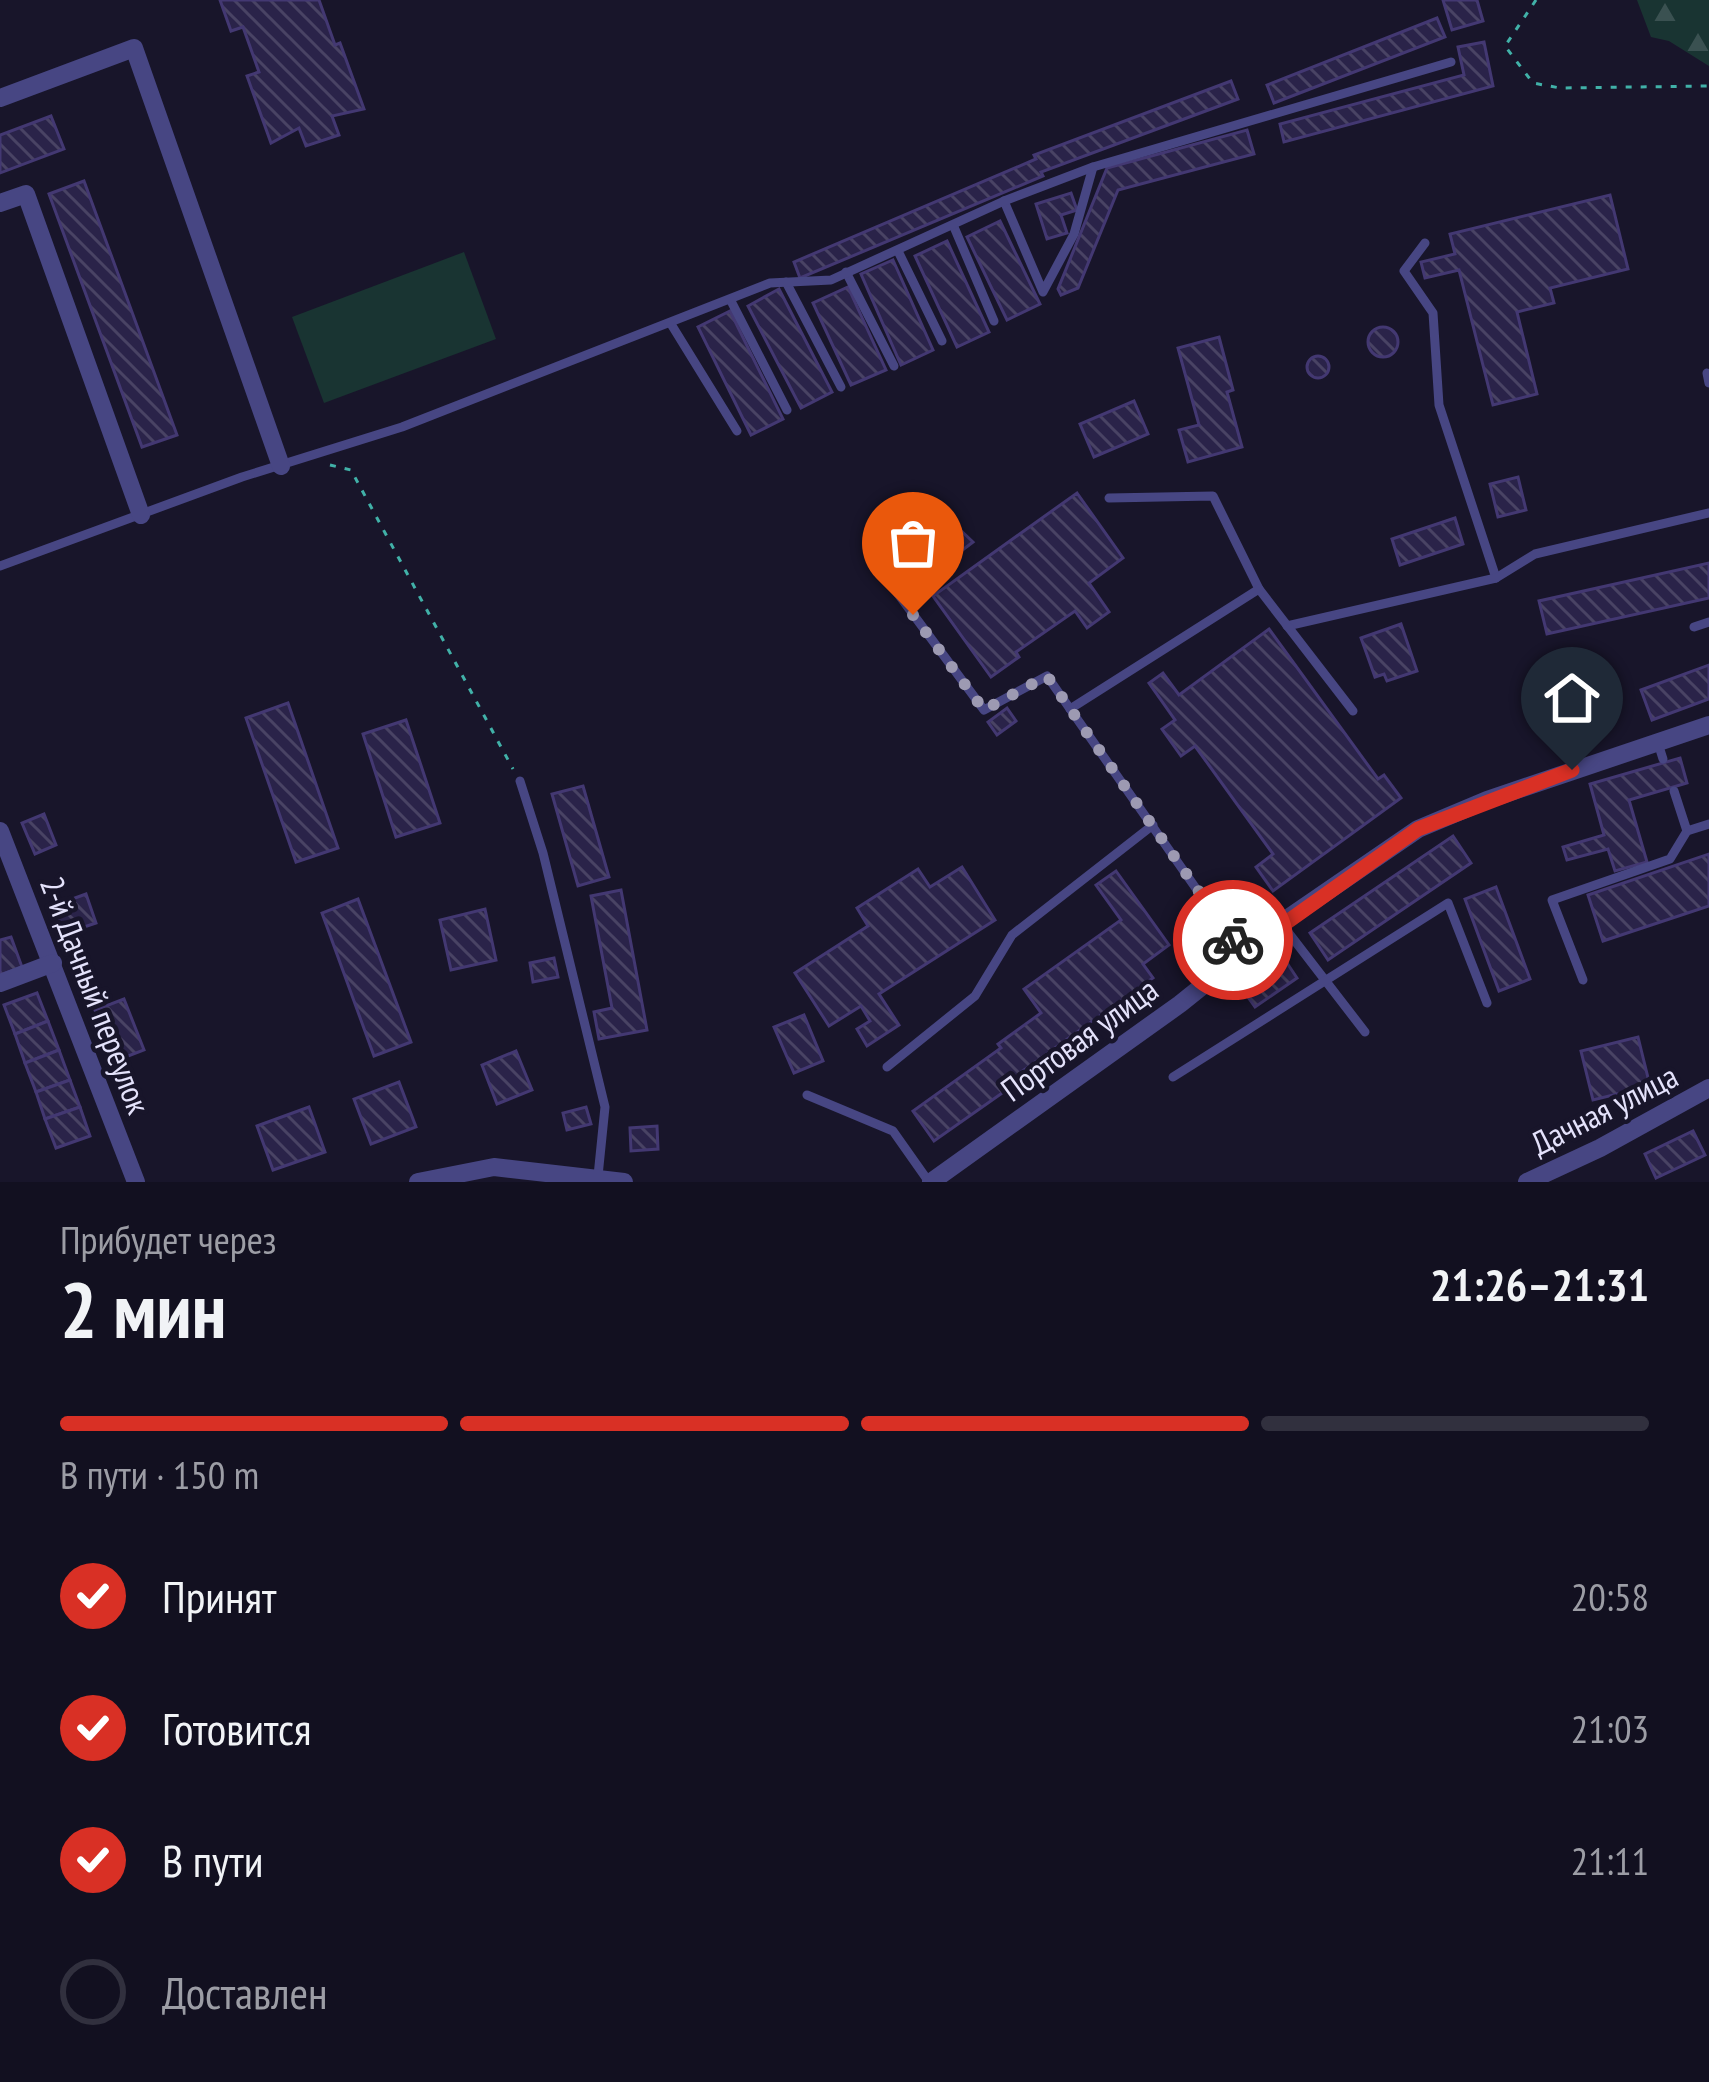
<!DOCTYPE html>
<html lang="ru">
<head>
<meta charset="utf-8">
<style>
  body { margin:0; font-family:"PT Sans Narrow",sans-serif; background:#1f1e2d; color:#f1f3f6; height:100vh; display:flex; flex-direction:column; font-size:45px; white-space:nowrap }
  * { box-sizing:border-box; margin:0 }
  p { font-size:39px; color:#9c9da5 }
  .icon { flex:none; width:66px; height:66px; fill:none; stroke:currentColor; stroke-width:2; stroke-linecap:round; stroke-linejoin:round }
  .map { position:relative; height:1182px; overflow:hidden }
  .details { display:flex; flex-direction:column; background:#121020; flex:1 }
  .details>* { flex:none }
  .pin { position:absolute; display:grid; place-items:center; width:102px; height:102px; color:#fff; margin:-123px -51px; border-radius:50% 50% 50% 0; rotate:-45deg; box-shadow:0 0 12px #0007 }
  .pin .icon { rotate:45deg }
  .courier { position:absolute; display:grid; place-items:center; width:120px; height:120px; margin:-60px; border:9px solid #d93025; border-radius:50%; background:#fff; color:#222; box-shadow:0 3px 15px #0007 }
  .overview em { font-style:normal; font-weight:700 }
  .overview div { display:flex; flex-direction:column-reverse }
  .overview { display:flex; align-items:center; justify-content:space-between; height:204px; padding:0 60px }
  h1 { font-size:78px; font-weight:700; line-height:90px }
  .bar { display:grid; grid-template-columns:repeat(4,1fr); gap:18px 12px; align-content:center; height:144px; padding:0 60px }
  .bar i { height:15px; border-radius:9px; background:#31303e }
  .bar .active { background:#d93025 }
  .bar p { grid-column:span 4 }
  ol { padding:0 60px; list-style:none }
  li { display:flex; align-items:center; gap:36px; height:132px }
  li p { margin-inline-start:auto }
  li .icon { padding:12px; border-radius:50%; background:#d93025; color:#fff; stroke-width:4 }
  li:last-child { color:#9c9da5 }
  li i { width:66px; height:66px; border:6px solid #31303e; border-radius:50% }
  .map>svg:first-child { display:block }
  .forest { fill:url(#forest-firs) }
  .green { fill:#193432 }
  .building { fill:url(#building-back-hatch); stroke:#433872; stroke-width:3 }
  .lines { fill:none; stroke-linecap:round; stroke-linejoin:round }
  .path { stroke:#41b1a8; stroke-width:3; stroke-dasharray:6 9; stroke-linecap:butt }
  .service { stroke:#474683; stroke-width:9 }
  .minor { stroke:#474683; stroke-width:18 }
  .done { stroke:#9d9ab2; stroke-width:12; stroke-dasharray:0 21.6 }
  .route { stroke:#d93025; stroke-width:15 }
  .labels { text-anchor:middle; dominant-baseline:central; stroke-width:9; stroke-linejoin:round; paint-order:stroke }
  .street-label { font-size:33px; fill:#e4e2fb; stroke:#18152a }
</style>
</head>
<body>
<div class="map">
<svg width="1709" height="1182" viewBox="0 0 1709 1182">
  <defs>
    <pattern id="forest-firs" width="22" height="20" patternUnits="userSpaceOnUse" patternTransform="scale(3)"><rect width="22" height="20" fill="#193432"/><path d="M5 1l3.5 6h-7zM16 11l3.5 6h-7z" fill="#3a5151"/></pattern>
    <pattern id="building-back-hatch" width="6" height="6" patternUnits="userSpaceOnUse" patternTransform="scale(3)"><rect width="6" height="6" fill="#2a2349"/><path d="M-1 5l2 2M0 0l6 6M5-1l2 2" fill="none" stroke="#494364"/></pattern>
  </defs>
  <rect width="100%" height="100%" fill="#18152a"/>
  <polygon class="forest" points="1637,0 1709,0 1709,66 1669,41 1651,37"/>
  <polygon class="green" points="464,252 496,339 324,403 292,317"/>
  <g class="building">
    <polygon points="220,0 319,0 335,45 340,43 364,109 332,116 339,135 306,146 299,128 271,143 247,76 259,72 243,27 231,31"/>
    <polygon points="1443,0 1477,0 1483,21 1452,30"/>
    <polygon points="1437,18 1445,37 1274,103 1267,85"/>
    <polygon points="1484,42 1493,86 1284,142 1280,124 1464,75 1458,47"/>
    <polygon points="1231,81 1238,99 1041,172 1043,176 800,278 794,262 1036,159 1034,155"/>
    <polygon points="51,116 64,149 0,173 0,135"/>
    <polygon points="1247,130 1254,154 1118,190 1078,288 1061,295 1058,289 1107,168"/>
    <polygon points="84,181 177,435 142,447 49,194"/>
    <polygon points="1071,193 1077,210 1061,215 1067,233 1047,239 1036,204"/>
    <polygon points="1610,195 1628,269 1550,288 1554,303 1517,312 1537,394 1493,405 1459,270 1425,278 1421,262 1455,254 1450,234"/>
    <polygon points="1000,221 1040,304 1007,320 967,237"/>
    <polygon points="947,241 989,332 957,347 915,256"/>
    <polygon points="893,260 933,350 901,365 861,274"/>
    <polygon points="848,287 886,370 851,385 813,303"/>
    <polygon points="779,289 832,392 801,408 748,306"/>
    <polygon points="730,311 783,419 751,435 698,327"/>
    <circle cx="1383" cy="342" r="15"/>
    <polygon points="1219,337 1233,390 1227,392 1242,447 1188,462 1179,430 1199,425 1178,348"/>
    <circle cx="1318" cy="367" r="11"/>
    <polygon points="1134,401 1148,434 1094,457 1080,424"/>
    <polygon points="1518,477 1526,510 1498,517 1490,484"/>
    <polygon points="1077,493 1123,558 1089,583 1109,612 1087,628 1075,611 1016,652 1019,657 991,677 933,596"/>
    <polygon points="1455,518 1463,544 1400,565 1392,539"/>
    <polygon points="952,522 973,542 935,571 917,548"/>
    <polygon points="1709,563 1709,598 1547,634 1539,601"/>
    <polygon points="1401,624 1417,671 1387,681 1384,674 1375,677 1361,638"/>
    <polygon points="1269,629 1378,779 1384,775 1401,798 1273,891 1256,867 1273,854 1195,746 1181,756 1162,729 1175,720 1149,683 1163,673 1179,695"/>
    <polygon points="1709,665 1709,699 1652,720 1641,690"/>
    <polygon points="288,703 338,848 296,862 246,718"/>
    <polygon points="1007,708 1016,721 997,735 988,722"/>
    <polygon points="406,720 440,823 396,837 363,734"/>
    <polygon points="1680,758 1687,783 1629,800 1647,862 1615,871 1608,849 1567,860 1563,847 1604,835 1590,784"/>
    <polygon points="583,786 609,877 578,886 552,794"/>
    <polygon points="44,814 56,845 35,854 22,823"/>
    <polygon points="1453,836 1471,863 1328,960 1310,933"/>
    <polygon points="1709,854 1709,906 1603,941 1588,895"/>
    <polygon points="962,867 995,920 879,994 899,1025 867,1046 857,1029 870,1021 861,1006 829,1026 795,973 868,926 857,908 918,869 930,887"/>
    <polygon points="1116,871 1169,945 1143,964 1153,978 1021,1072 1025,1077 934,1141 913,1111 1001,1048 998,1044 1041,1013 1024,989 1121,920 1096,885"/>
    <polygon points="1496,887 1530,979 1499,991 1465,899"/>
    <polygon points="621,890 647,1030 599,1039 594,1012 612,1008 591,896"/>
    <polygon points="86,894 96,923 63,934 53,906"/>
    <polygon points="358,899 411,1042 374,1056 322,913"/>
    <polygon points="485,909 496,960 451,970 440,920"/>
    <polygon points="11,937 22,967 0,975 0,940"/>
    <polygon points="1283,957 1297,978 1255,1007 1240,986"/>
    <polygon points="554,958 558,977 533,982 530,963"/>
    <polygon points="37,993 48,1021 15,1034 4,1005"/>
    <polygon points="124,999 144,1050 115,1061 95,1010"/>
    <polygon points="804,1015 823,1061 794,1073 774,1027"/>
    <polygon points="48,1021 59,1050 25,1063 15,1034"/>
    <polygon points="1638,1037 1650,1086 1593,1100 1581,1051"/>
    <polygon points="59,1050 70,1080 36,1092 25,1063"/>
    <polygon points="516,1051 532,1090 497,1104 482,1065"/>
    <polygon points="70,1080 80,1107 45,1119 36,1092"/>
    <polygon points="399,1082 416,1127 371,1144 354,1099"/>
    <polygon points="80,1107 90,1136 56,1148 45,1119"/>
    <polygon points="309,1107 325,1152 273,1170 257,1126"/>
    <polygon points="586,1107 591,1124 567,1130 563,1113"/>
    <polygon points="657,1126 658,1149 631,1151 630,1128"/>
    <polygon points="1693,1131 1705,1155 1656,1178 1645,1154"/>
  </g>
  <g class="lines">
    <g class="path">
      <polyline points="1536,0 1505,46 1533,83 1560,88 1709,86"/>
      <polyline points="330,465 351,470 513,769"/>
    </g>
    <g class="service">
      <polyline points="1004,201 1043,292 1074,234 1093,167"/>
      <polyline points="954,227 994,321"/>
      <polyline points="1425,243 1404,271 1433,313 1439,405 1496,578"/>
      <polyline points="898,251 942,341"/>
      <polyline points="846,272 894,366"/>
      <polyline points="786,282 841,387"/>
      <polyline points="731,301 787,410"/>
      <polyline points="671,324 737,431"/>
      <polyline points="1707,373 1709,383"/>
      <polyline points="1109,498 1213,496 1259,589"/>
      <polyline points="0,566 242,477 402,427 770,283 831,280 1004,201 1093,167 1451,62"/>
      <polyline points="913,566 890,583 984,710 1047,676 1242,954"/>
      <polyline points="1287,626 1496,578 1535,554 1709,513"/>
      <polyline points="1694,627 1709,622"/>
      <polyline points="1070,709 1259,589 1353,711"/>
      <polyline points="1657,740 1663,759"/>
      <polyline points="520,781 543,853 605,1107 598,1176"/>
      <polyline points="1674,791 1687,831 1709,824"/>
      <polyline points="1281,923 1365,1032"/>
      <polyline points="1583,980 1552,900 1670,859 1687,831"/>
      <polyline points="887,1067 975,996 1012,935 1153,825"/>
      <polyline points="1173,1077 1448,903 1487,1003"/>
      <polyline points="807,1095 893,1131 929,1182"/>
    </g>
    <g class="minor">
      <polyline points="0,98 134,48 281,466"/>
      <polyline points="0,203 26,194 141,515"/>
      <polyline points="0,831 136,1182"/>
      <polyline points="0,983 53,963"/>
      <polyline points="418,1182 494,1167 624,1182"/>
      <polyline points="931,1182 1180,1004 1281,923 1418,829 1487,800 1709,725"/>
      <polyline points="1527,1182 1600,1148 1709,1088"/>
    </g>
  </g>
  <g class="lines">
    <polyline class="done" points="913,615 984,710 1047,676 1233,940"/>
    <polyline class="route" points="1233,940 1242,954 1418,829 1572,770"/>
  </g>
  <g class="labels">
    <g class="street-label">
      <text transform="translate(96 995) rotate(69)">2-й Дачный переулок</text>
      <text transform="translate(1079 1039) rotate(-36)">Портовая улица</text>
      <text transform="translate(1604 1109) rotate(-27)">Дачная улица</text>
    </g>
  </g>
</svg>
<div class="pin" style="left:913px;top:615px;background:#ea580c"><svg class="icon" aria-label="bag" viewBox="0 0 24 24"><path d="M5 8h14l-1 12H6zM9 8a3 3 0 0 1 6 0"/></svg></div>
<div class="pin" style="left:1572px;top:770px;background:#1f2937"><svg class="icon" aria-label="home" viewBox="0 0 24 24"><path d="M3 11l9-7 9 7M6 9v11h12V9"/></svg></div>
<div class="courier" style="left:1233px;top:940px"><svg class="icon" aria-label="bike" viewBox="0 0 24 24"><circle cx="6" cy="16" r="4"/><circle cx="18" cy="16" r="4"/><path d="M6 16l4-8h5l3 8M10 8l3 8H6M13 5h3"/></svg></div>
</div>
<section class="details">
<div class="overview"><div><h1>2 мин</h1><p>Прибудет через</p></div><em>21:26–21:31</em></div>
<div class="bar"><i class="active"></i><i class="active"></i><i class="active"></i><i></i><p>В пути · 150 m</p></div>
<ol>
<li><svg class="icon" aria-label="check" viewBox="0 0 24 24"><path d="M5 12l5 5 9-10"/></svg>Принят<p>20:58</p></li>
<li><svg class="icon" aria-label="check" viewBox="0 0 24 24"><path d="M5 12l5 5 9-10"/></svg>Готовится<p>21:03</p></li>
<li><svg class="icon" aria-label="check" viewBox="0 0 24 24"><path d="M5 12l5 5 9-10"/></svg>В пути<p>21:11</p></li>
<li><i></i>Доставлен</li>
</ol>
</section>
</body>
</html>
